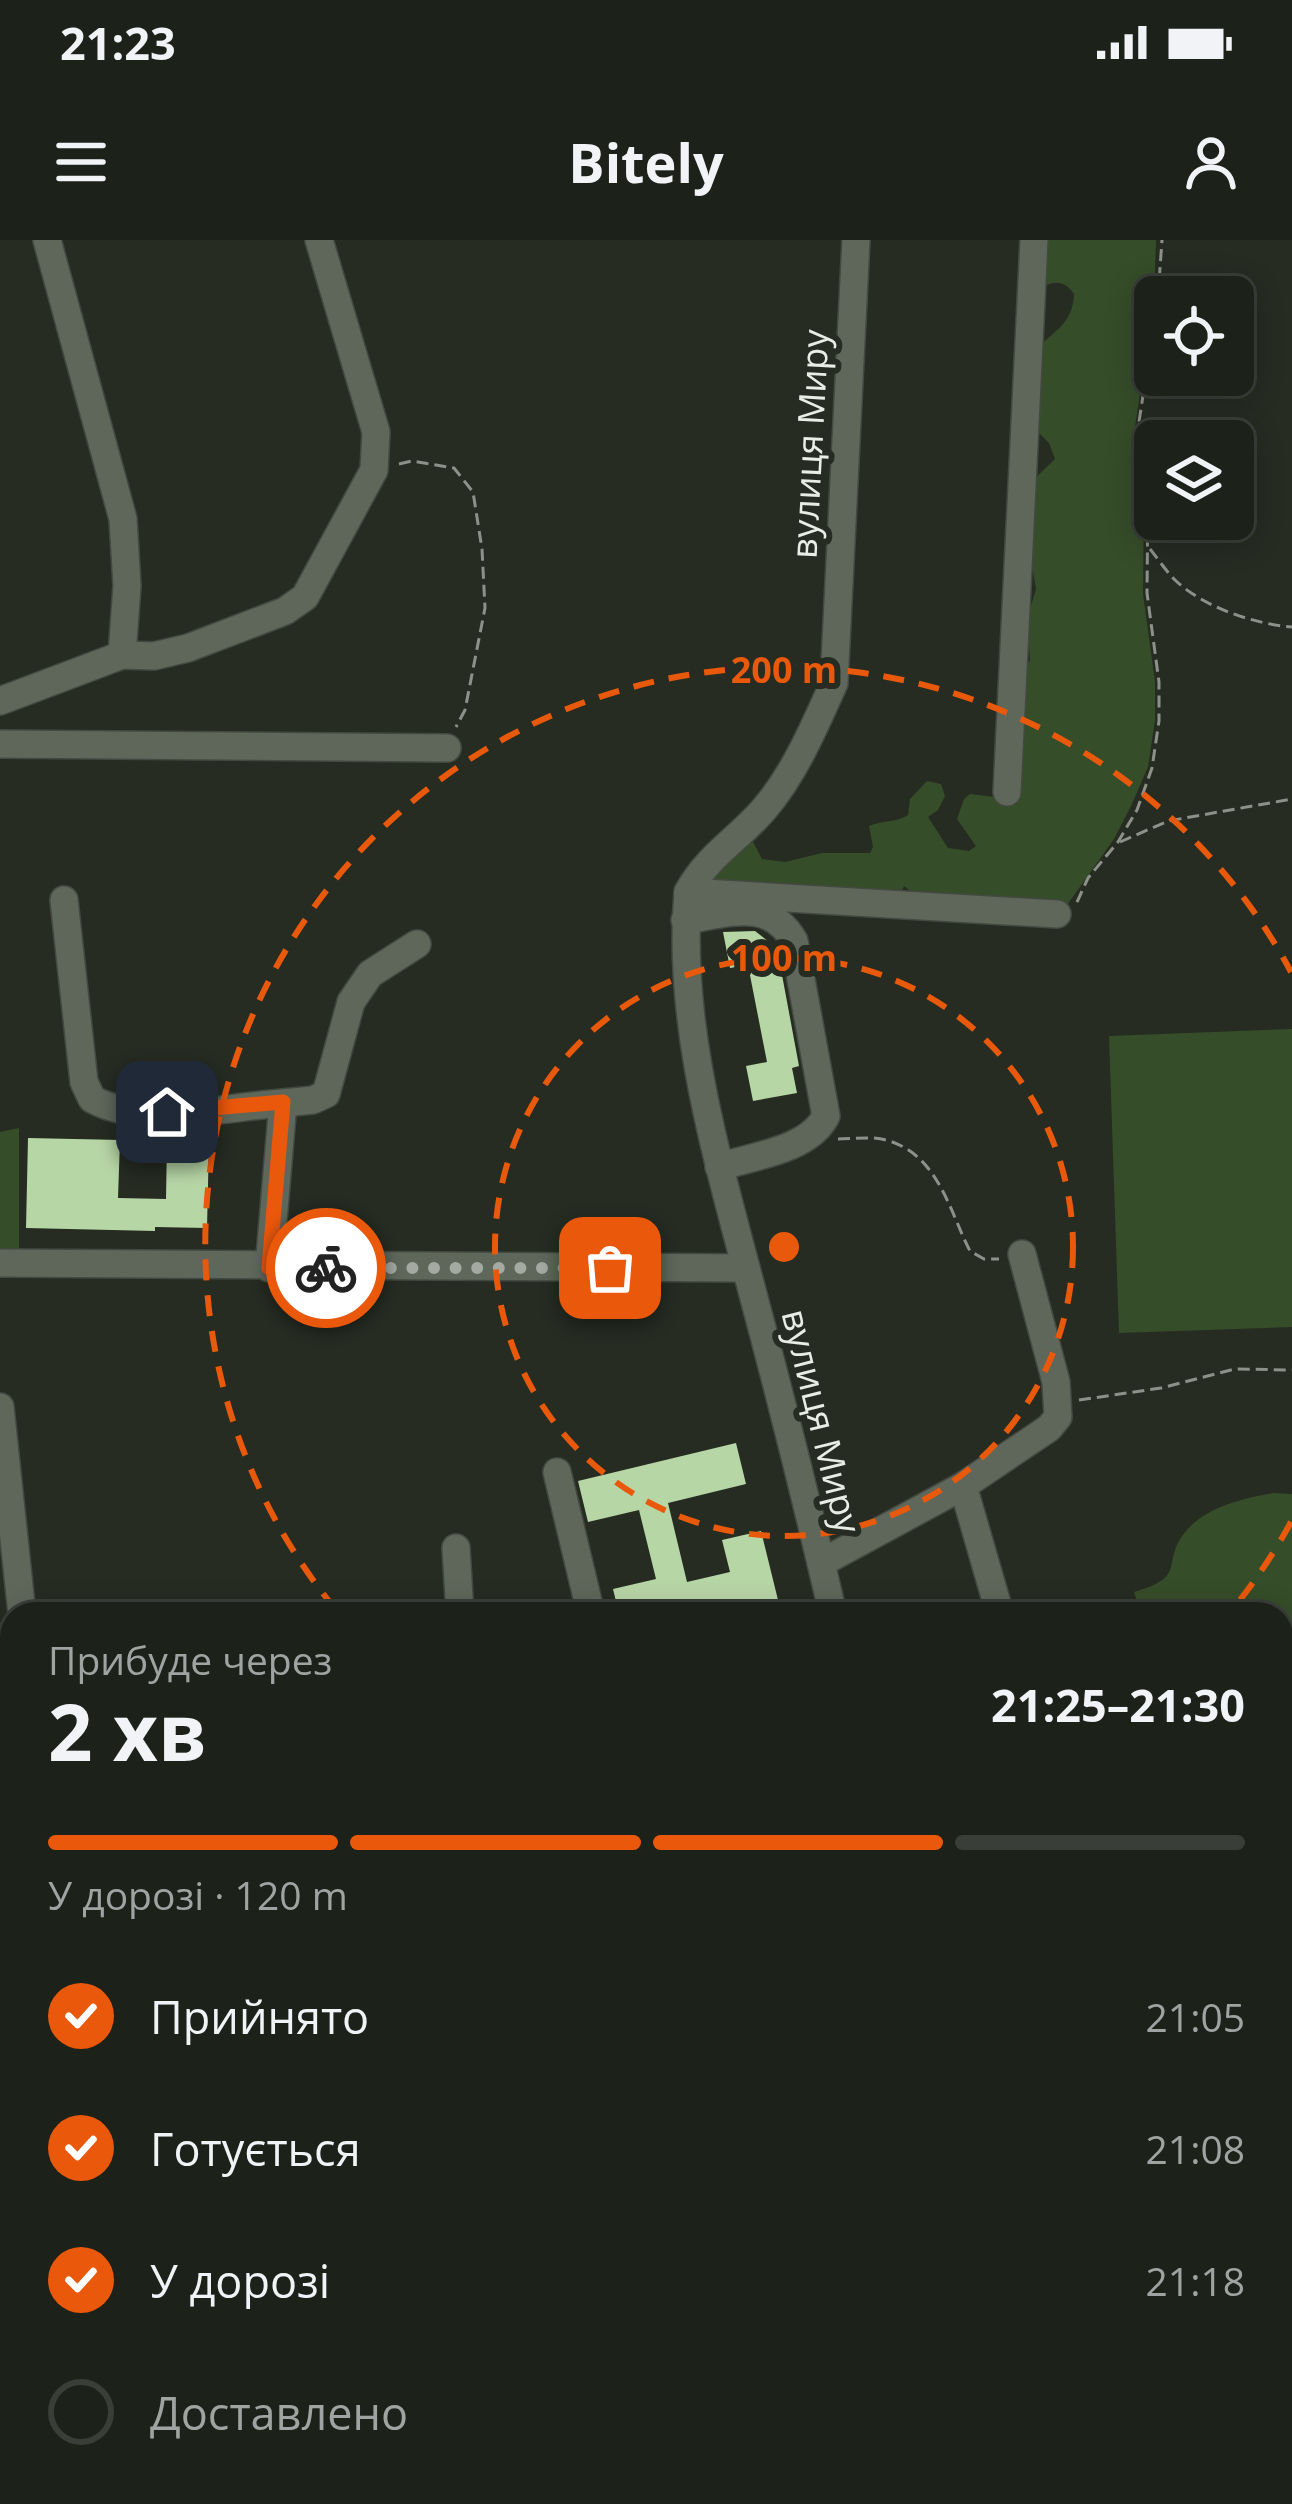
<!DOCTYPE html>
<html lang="uk">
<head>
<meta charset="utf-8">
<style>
  body { margin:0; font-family:"Open Sans",sans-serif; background:#252923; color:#f1f3f6; height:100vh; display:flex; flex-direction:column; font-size:45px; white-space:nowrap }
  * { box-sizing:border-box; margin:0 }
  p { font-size:39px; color:#a0a3a2 }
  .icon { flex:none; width:66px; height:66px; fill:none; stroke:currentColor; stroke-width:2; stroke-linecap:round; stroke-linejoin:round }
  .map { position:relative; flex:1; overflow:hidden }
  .drawer { position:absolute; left:0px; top:1362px; width:1293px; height:903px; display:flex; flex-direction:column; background:#1c211a; border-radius:36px 36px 0 0; box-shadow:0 6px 30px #0003,0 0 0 3px #3a3e39 }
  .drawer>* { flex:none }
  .fabs { position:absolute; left:1134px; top:36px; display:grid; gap:24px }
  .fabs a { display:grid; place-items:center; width:120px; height:120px; border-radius:18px; background:#1c211a; box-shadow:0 6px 30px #0003,0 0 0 3px #3a3e39; font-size:60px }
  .pin { position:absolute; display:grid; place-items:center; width:102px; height:102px; color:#fff; margin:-51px; border-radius:24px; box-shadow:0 6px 18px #0006 }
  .courier { position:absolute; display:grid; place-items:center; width:120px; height:120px; margin:-60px; border:9px solid #ea580c; border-radius:50%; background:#fff; color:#222; box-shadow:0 3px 15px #0007 }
  .summary em { font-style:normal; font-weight:700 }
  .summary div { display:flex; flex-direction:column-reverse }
  .summary { display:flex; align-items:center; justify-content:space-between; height:204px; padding:0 48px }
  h1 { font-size:78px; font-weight:700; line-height:90px }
  .bar { display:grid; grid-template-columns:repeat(4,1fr); gap:18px 12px; align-content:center; height:144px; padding:0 48px }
  .bar i { height:15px; border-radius:9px; background:#3a3e39 }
  .bar .current { background:#ea580c }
  .bar p { grid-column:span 4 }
  ol { padding:0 48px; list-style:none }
  li { display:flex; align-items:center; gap:36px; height:132px }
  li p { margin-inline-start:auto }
  li .icon { padding:12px; border-radius:50%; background:#ea580c; color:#fff; stroke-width:4 }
  li:last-child { color:#a0a3a2 }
  li i { width:66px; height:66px; border:6px solid #3a3e39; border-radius:50% }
  .status { display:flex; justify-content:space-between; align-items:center; height:84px; padding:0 60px; background:#1c211a; direction:ltr }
  .status svg { height:33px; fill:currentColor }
  header { display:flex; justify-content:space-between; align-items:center; height:156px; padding:0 48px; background:#1c211a; font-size:54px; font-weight:700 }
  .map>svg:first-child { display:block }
  .green { fill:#364d29 }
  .building { fill:#b7d6a6 }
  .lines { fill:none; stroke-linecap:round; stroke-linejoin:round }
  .minor-casing { stroke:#434940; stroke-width:30 }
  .path { stroke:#8c9189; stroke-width:3; stroke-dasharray:12 6; stroke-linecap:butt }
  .minor { stroke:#5f675b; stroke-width:27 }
  .done { stroke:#a4a9a1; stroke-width:12; stroke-dasharray:0 21.6 }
  .route { stroke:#ea580c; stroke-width:15 }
  .ring { fill:none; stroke:#e8590c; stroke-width:6; stroke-dasharray:21 15 }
  .labels { text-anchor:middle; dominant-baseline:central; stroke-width:12; stroke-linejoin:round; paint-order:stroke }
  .street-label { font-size:36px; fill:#e8ede6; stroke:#262c22 }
  .centre { fill:#e8590c; stroke:#262c22; stroke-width:6 }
  .ring-label { font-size:36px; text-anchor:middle; font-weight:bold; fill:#e8590c; stroke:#262c22; stroke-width:12; stroke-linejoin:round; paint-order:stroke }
</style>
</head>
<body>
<div class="status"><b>21:23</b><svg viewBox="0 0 49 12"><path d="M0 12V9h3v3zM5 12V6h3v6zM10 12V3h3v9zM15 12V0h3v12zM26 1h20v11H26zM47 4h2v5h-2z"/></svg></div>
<header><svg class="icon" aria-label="menu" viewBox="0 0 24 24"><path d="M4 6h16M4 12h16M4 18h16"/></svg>Bitely<svg class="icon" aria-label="person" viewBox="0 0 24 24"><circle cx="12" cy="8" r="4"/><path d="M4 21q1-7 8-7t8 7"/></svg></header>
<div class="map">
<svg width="1292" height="2264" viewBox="0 0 1292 2264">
  <rect width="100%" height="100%" fill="#262c22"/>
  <g class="green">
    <path d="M1040 0H1156L1154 59 1134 194 1144 256 1143 354 1155 442V480L1148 527 1131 566 1114 599 1065 668 913 653 904 646 900 656 709 646 704 632 750 596 762 619 785 622 822 613H870L873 607 869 586C882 580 896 583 908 575L910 559 927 541 941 544 945 556 938 570 928 577 948 608 969 611 976 606 957 579 964 559 970 554 995 557 1022 427 1030 421 1027 379 1036 349 1032 325 1033 240 1055 219 1049 203 1033 187 1039 106C1058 89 1073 81 1074 54 1066 42 1057 40 1044 46Z"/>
    <polygon points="1292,789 1292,1087 1119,1093 1109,796"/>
    <polygon points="19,888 19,1016 0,1013 0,892"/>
    <path d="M1273 1253 1292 1254V1747L1281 1740V1374H1141L1134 1352C1190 1336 1159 1324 1186 1291 1206 1267 1243 1258 1273 1253Z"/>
  </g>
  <g class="building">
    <polygon points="755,691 777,708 799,826 792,828 797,853 753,861 746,826 767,822 748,725 730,728 723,692"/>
    <polygon points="28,898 120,900 118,958 166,959 167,901 209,902 207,988 155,987 155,991 26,988"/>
    <polygon points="736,1203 746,1244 668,1263 687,1342 730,1332 722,1300 761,1291 778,1360 721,1374 619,1374 613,1349 656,1339 639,1270 588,1282 578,1241"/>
  </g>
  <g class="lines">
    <g class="minor-casing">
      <g id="minor">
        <polyline points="47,0 123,279 127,346 122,415"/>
        <polyline points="0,461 122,415 154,416 188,408 285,371 305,357 374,230 376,192 319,0"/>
        <polyline points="0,504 447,508"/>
        <polyline points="1007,552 1034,0"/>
        <path d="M688 652C707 616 740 598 765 568 795 533 815 485 834 443L856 0"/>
        <path d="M64 660 84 842 92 859C145 888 225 867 283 863"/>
        <path d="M685 680C728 674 769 657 794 701L826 876C809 910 753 916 719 927"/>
        <polyline points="0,1023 746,1028"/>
        <polyline points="269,1028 283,863 313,860 326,854 351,762 370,734 417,704"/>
        <polyline points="0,1167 22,1374"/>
        <polyline points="557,1232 591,1374"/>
        <polyline points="963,1246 1000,1374"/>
        <polyline points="456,1308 460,1374"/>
        <polyline points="821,1323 963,1246 1049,1188 1058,1177 1056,1142 1022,1014"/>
        <path d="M833 1374C806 1258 777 1143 746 1028 714 906 677 779 688 652L1057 674"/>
        <polyline points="1281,2026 1292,2019"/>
        <polyline points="95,2253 96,2264"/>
        <polyline points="529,2253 530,2264"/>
        <polyline points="1032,2253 1035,2264"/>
      </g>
    </g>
    <g class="path">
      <polyline points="1158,57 1162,0"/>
      <polyline points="399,224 412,221 454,228 473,252 482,309 485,368 465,470 456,487"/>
      <path d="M1150 309C1158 319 1166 331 1175 340 1203 367 1254 384 1292 387"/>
      <polyline points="1120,602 1168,581 1292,559"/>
      <polyline points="1077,662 1088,638 1118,602 1137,570 1152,528 1159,481 1159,442 1147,353 1148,251 1137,195 1155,77"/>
      <path d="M838 899C853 899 872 896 886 900 938 914 949 970 970 1011L984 1019H999"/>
      <polyline points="1079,1160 1161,1148 1235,1129 1292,1130"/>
    </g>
    <use href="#minor" class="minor"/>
  </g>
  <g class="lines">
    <polyline class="done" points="326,1028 610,1028"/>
    <polyline class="route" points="167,872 283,862 269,1028 326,1028"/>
  </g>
  <g class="ring">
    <circle cx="784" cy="1007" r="289"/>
    <path d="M1291 1282A577 577 0 0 1 1232 1370M336 1370A577 577 0 1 1 1291 732"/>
  </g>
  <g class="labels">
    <g class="street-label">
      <text transform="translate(809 204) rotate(-87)">вулиця Миру</text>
      <text transform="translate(822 1181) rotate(76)">вулиця Миру</text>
    </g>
  </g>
  <circle cx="784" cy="1007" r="18" class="centre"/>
  <g class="ring-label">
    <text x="784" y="443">200 m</text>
    <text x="784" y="731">100 m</text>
  </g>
</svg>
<div class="fabs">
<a><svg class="icon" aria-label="locate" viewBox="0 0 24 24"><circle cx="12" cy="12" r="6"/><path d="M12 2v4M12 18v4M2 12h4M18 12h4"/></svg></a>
<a><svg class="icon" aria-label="layers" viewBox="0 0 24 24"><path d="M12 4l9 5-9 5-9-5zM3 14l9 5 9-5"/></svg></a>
</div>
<div class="pin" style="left:610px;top:1028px;background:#ea580c"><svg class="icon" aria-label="bag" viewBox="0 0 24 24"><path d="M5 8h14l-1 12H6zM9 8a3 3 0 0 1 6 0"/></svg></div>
<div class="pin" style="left:167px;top:872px;background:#1f2937"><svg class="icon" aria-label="home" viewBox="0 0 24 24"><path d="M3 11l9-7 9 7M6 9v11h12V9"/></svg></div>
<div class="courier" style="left:326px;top:1028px"><svg class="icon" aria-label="bike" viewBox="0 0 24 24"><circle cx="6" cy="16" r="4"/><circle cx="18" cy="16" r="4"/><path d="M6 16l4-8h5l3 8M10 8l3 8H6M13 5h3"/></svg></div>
<section class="drawer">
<div class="summary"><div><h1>2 хв</h1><p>Прибуде через</p></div><em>21:25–21:30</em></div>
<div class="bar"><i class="current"></i><i class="current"></i><i class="current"></i><i></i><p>У дорозі · 120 m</p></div>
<ol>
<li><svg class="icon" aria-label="check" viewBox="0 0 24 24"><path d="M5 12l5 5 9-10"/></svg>Прийнято<p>21:05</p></li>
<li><svg class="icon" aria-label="check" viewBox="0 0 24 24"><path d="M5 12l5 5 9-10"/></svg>Готується<p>21:08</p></li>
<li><svg class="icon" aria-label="check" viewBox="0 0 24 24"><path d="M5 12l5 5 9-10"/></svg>У дорозі<p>21:18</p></li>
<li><i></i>Доставлено</li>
</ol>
</section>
</div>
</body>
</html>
